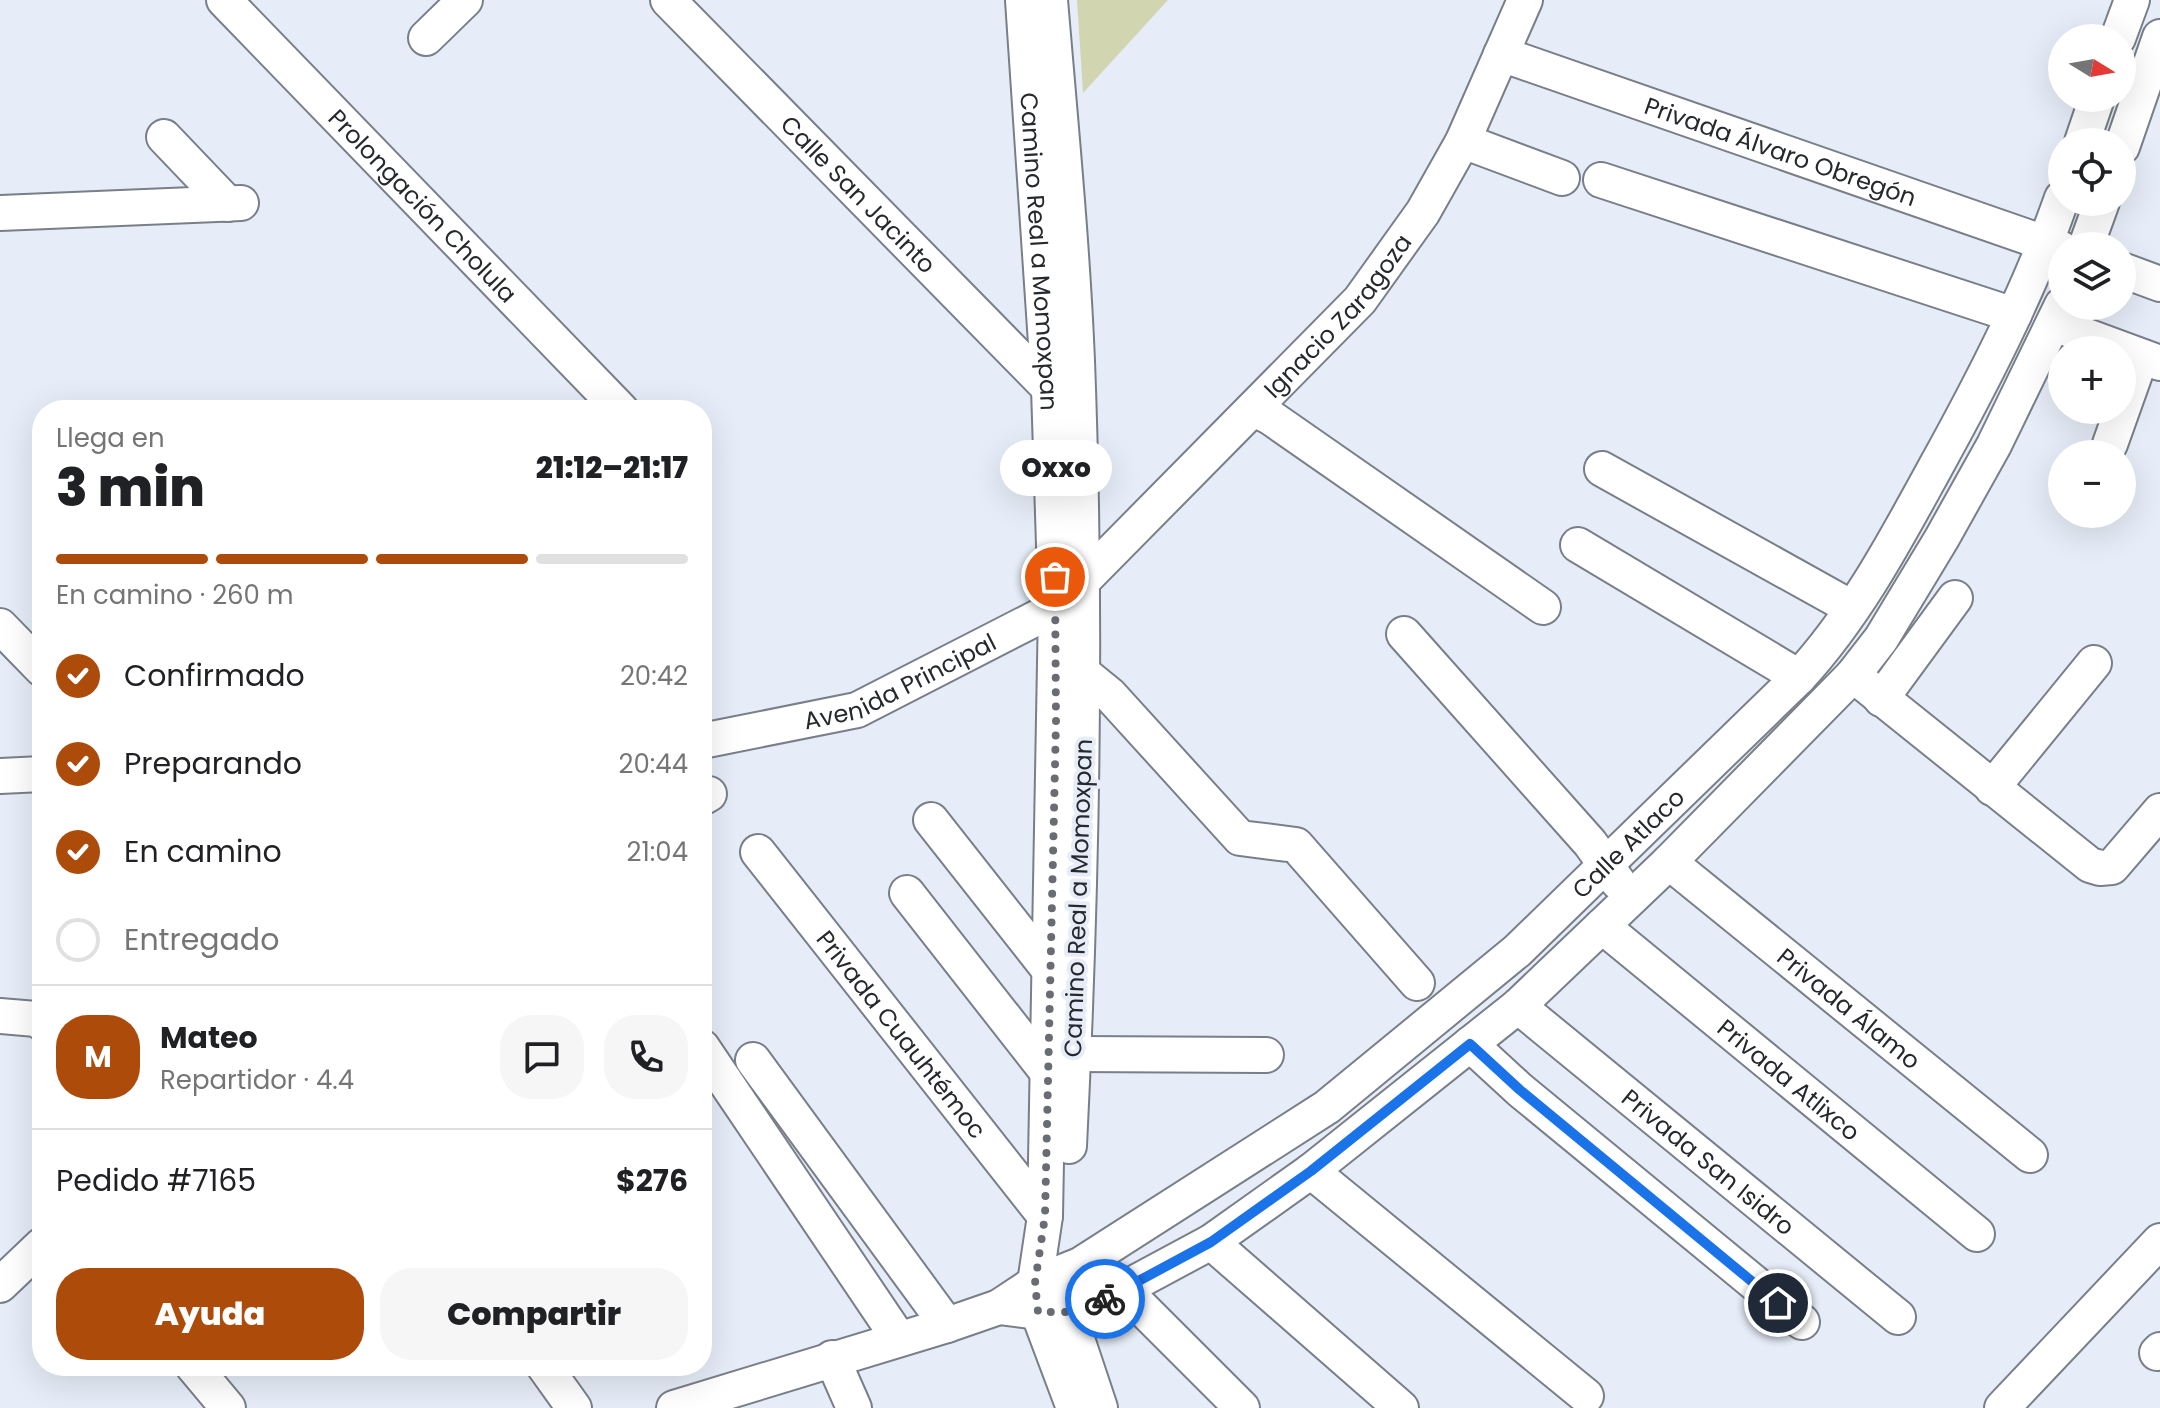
<!DOCTYPE html>
<html lang="es">
<head>
<meta charset="utf-8">
<style>
  body { margin:0; font-family:Poppins,sans-serif; background:#f6f6f6; color:#202124; height:100vh; display:flex; flex-direction:column; font-size:30px; white-space:nowrap }
  * { box-sizing:border-box; margin:0 }
  p { font-size:26px; color:#757577 }
  .icon { flex:none; width:44px; height:44px; fill:none; stroke:currentColor; stroke-width:2; stroke-linecap:round; stroke-linejoin:round }
  .map { position:relative; flex:1; overflow:hidden }
  .drawer { position:absolute; left:32px; top:400px; width:680px; height:976px; display:flex; flex-direction:column; background:#fff; border-radius:32px; box-shadow:0 8px 32px #0002 }
  .drawer>* { flex:none }
  .needle { width:52px; rotate:101deg }
  .controls { position:absolute; left:2048px; top:24px; display:grid; gap:16px }
  .controls a { display:grid; place-items:center; width:88px; height:88px; border-radius:50%; background:#fff; box-shadow:0 8px 32px #0002; font-size:40px }
  .pin { position:absolute; display:grid; place-items:center; width:68px; height:68px; color:#fff; margin:-34px; border:4px solid #fff; border-radius:50%; box-shadow:0 2px 8px #0007 }
  .courier { position:absolute; display:grid; place-items:center; width:80px; height:80px; margin:-40px; border:6px solid #1a73e8; border-radius:50%; background:#fff; color:#222; box-shadow:0 2px 10px #0007 }
  .bubble { position:absolute; height:56px; border-radius:28px; background:#fff; box-shadow:0 8px 32px #0002; font-size:26px; font-weight:800; line-height:56px; text-align:center }
  .summary em { font-style:normal; font-weight:800 }
  .summary div { display:flex; flex-direction:column-reverse }
  .summary { display:flex; align-items:center; justify-content:space-between; height:136px; padding:0 24px }
  h1 { font-size:52px; font-weight:800; line-height:60px }
  .bar { display:grid; grid-template-columns:repeat(4,1fr); gap:12px 8px; align-content:center; height:96px; padding:0 24px }
  .bar i { height:10px; border-radius:6px; background:#e0e0e0 }
  .bar .on { background:#ad4c0a }
  .bar p { grid-column:span 4 }
  .line { display:flex; align-items:center; gap:20px; padding:0 24px; border-top:2px solid #e0e0e0 }
  .line div { flex:1 }
  .round { display:grid; place-items:center; flex:none; width:84px; height:84px; border-radius:32px; background:#f6f6f6 }
  ol { padding:0 24px; list-style:none }
  li { display:flex; align-items:center; gap:24px; height:88px }
  li p { margin-inline-start:auto }
  li .icon { padding:8px; border-radius:50%; background:#ad4c0a; color:#fff; stroke-width:4 }
  li:last-child { color:#757577 }
  li i { width:44px; height:44px; border:4px solid #e0e0e0; border-radius:50% }
  .button { display:flex; gap:16px; margin-top:auto; padding:16px 24px }
  .button a { flex:1; height:92px; border-radius:32px; background:#ad4c0a; color:#fff; font-size:32px; font-weight:800; line-height:92px; text-align:center }
  .button a+a { background:#f6f6f6; color:#202124 }
  .map>svg:first-child { display:block }
  .green { fill:#d1d5b0 }
  .lines { fill:none; stroke-linecap:round; stroke-linejoin:round }
  .minor-casing { stroke:#797f88; stroke-width:38 }
  .minor { stroke:#fff; stroke-width:34 }
  .done { stroke:#696d73; stroke-width:8; stroke-dasharray:0 14.4 }
  .route { stroke:#1a73e8; stroke-width:10 }
  .labels { text-anchor:middle; dominant-baseline:central; stroke-width:8; stroke-linejoin:round; paint-order:stroke }
  .street-label { font-size:24px; fill:#25282c; stroke:#e6edf8 }
</style>
</head>
<body>
<div class="map">
<svg width="2160" height="1408" viewBox="0 0 2160 1408">
  <rect width="100%" height="100%" fill="#e6edf8"/>
  <polygon class="green" points="1077,0 1168,0 1083,93"/>
  <g class="lines">
    <g class="minor-casing">
      <g id="minor">
        <path id="s1" d="M224 0 621 410"/>
        <path id="s2" d="M668 0 1049 388"/>
        <path id="s3" d="M1023 0 1049 388 1056 608 1045 1216 1035 1283 1038 1312 1074 1408"/>
        <path d="M1050 0C1060 120 1072 241 1077 361 1087 623 1082 884 1069 1146"/>
        <polyline points="426,38 465,0"/>
        <polyline points="2118,38 2132,0"/>
        <path id="s4" d="M1501 54 2062 249"/>
        <polyline points="164,137 228,204"/>
        <polyline points="1463,141 1562,178"/>
        <polyline points="2082,142 2097,98"/>
        <polyline points="2122,147 2160,37"/>
        <polyline points="1601,180 2014,315"/>
        <polyline points="0,213 241,203"/>
        <polyline points="2086,246 2102,202"/>
        <polyline points="2122,270 2160,284"/>
        <polyline points="2054,324 2160,363"/>
        <polyline points="1254,409 1270,417 1543,607"/>
        <polyline points="2110,444 2141,357"/>
        <polyline points="1602,469 1852,608"/>
        <polyline points="1578,545 1799,677"/>
        <polyline points="0,626 42,669"/>
        <polyline points="1404,634 1590,843 1618,882"/>
        <polyline points="1083,673 1110,695 1240,838 1296,845 1417,983"/>
        <polyline points="1853,675 2090,865 2100,868 2112,867 2160,811"/>
        <polyline points="1881,699 1955,598"/>
        <path id="s5" d="M702 741 857 710 1056 608 1360 300 1423 212 1463 141 1525 0"/>
        <polyline points="0,776 42,774"/>
        <polyline points="1992,788 2094,663"/>
        <polyline points="702,798 709,794"/>
        <polyline points="931,820 1050,971"/>
        <path id="s6" d="M758 852 1045 1216"/>
        <path id="s7" d="M1669 862 2030 1155"/>
        <polyline points="907,893 1048,1073"/>
        <path id="s8" d="M1602 926 1977 1234"/>
        <path id="s9" d="M1518 1006 1898 1317"/>
        <polyline points="0,1016 36,1019 42,1023"/>
        <polyline points="1470,1044 1520,1090 1802,1322"/>
        <polyline points="702,1047 899,1339"/>
        <polyline points="1074,1054 1266,1055"/>
        <polyline points="753,1060 947,1325"/>
        <polyline points="1311,1171 1586,1396"/>
        <polyline points="1211,1242 1401,1408"/>
        <polyline points="0,1285 42,1245"/>
        <polyline points="1123,1289 1242,1408"/>
        <polyline points="1065,1290 1068,1312 1100,1408"/>
        <polyline points="999,1307 1038,1312 1068,1312 1103,1300 1211,1242 1311,1171 1518,1006 1669,862 1853,675 1881,639 1942,538 1994,445 2062,305"/>
        <polyline points="2157,1353 2160,1350"/>
        <polyline points="832,1358 854,1408"/>
        <polyline points="193,1366 228,1408"/>
        <polyline points="544,1366 574,1408"/>
        <path id="s10" d="M674 1408 947 1325 999 1307 1035 1283 1080 1265 1327 1107 1517 951 1799 677C1856 615 1895 541 1935 468 1983 381 2029 292 2062 198"/>
        <polyline points="2002,1408 2160,1241"/>
      </g>
    </g>
    <use href="#minor" class="minor"/>
  </g>
  <g class="lines">
    <polyline class="done" points="1055,577 1056,721 1045,1216 1035,1283 1038,1312 1068,1312 1105,1299"/>
    <polyline class="route" points="1105,1299 1211,1242 1311,1171 1470,1044 1520,1090 1778,1303"/>
  </g>
  <g class="labels">
    <g class="street-label">
      <text stroke="none"><textPath href="#s4" startOffset="296">Privada Álvaro Obregón</textPath></text>
      <text stroke="none"><textPath href="#s2" startOffset="272">Calle San Jacinto</textPath></text>
      <text stroke="none"><textPath href="#s1" startOffset="286">Prolongación Cholula</textPath></text>
      <text stroke="none"><textPath href="#s3" startOffset="252">Camino Real a Momoxpan</textPath></text>
      <text stroke="none"><textPath href="#s5" startOffset="788">Ignacio Zaragoza</textPath></text>
      <text stroke="none"><textPath href="#s5" startOffset="208">Avenida Principal</textPath></text>
      <text stroke="none"><textPath href="#s10" startOffset="1126">Calle Atlaco</textPath></text>
      <text transform="translate(1078 898) rotate(-88)">Camino Real a Momoxpan</text>
      <text stroke="none"><textPath href="#s7" startOffset="232">Privada Álamo</textPath></text>
      <text stroke="none"><textPath href="#s6" startOffset="232">Privada Cuauhtémoc</textPath></text>
      <text stroke="none"><textPath href="#s8" startOffset="242">Privada Atlixco</textPath></text>
      <text stroke="none"><textPath href="#s9" startOffset="246">Privada San Isidro</textPath></text>
    </g>
  </g>
</svg>
<div class="controls">
<a><svg class="needle" viewBox="-14 -14 28 28"><path d="M0-13l5 13h-10z" fill="#e53935"/><path d="M0 13l5-13h-10z" fill="#757577"/></svg></a>
<a><svg class="icon" aria-label="locate" viewBox="0 0 24 24"><circle cx="12" cy="12" r="6"/><path d="M12 2v4M12 18v4M2 12h4M18 12h4"/></svg></a>
<a><svg class="icon" aria-label="layers" viewBox="0 0 24 24"><path d="M12 4l9 5-9 5-9-5zM3 14l9 5 9-5"/></svg></a>
<a>+</a>
<a>−</a>
</div>
<div class="pin" style="left:1055px;top:577px;background:#ea580c"><svg class="icon" aria-label="bag" viewBox="0 0 24 24"><path d="M5 8h14l-1 12H6zM9 8a3 3 0 0 1 6 0"/></svg></div>
<div class="pin" style="left:1778px;top:1303px;background:#1f2937"><svg class="icon" aria-label="home" viewBox="0 0 24 24"><path d="M3 11l9-7 9 7M6 9v11h12V9"/></svg></div>
<div class="courier" style="left:1105px;top:1299px"><svg class="icon" aria-label="bike" viewBox="0 0 24 24"><circle cx="6" cy="16" r="4"/><circle cx="18" cy="16" r="4"/><path d="M6 16l4-8h5l3 8M10 8l3 8H6M13 5h3"/></svg></div>
<div class="bubble" style="left:1000px;top:440px;width:112px">Oxxo</div>
<section class="drawer">
<div class="summary"><div><h1>3 min</h1><p>Llega en</p></div><em>21:12–21:17</em></div>
<div class="bar"><i class="on"></i><i class="on"></i><i class="on"></i><i></i><p>En camino · 260 m</p></div>
<ol>
<li><svg class="icon" aria-label="check" viewBox="0 0 24 24"><path d="M5 12l5 5 9-10"/></svg>Confirmado<p>20:42</p></li>
<li><svg class="icon" aria-label="check" viewBox="0 0 24 24"><path d="M5 12l5 5 9-10"/></svg>Preparando<p>20:44</p></li>
<li><svg class="icon" aria-label="check" viewBox="0 0 24 24"><path d="M5 12l5 5 9-10"/></svg>En camino<p>21:04</p></li>
<li><i></i>Entregado</li>
</ol>
<div class="line" style="height:144px"><b class="round" style="background:#ad4c0a;color:#fff">M</b><div><b>Mateo</b><p>Repartidor · 4.4</p></div><a class="round"><svg class="icon" aria-label="chat" viewBox="0 0 24 24"><path d="M4 5h16v11H9l-5 4z"/></svg></a><a class="round"><svg class="icon" aria-label="phone" viewBox="0 0 24 24"><path d="M5 4h4l2 5-3 2q2 4 5 5l2-3 5 2v4C11 20 4 13 5 4z"/></svg></a></div>
<div class="line" style="height:104px"><div>Pedido #7165</div><b>$276</b></div>
<div class="button"><a>Ayuda</a><a>Compartir</a></div>
</section>
</div>
</body>
</html>
